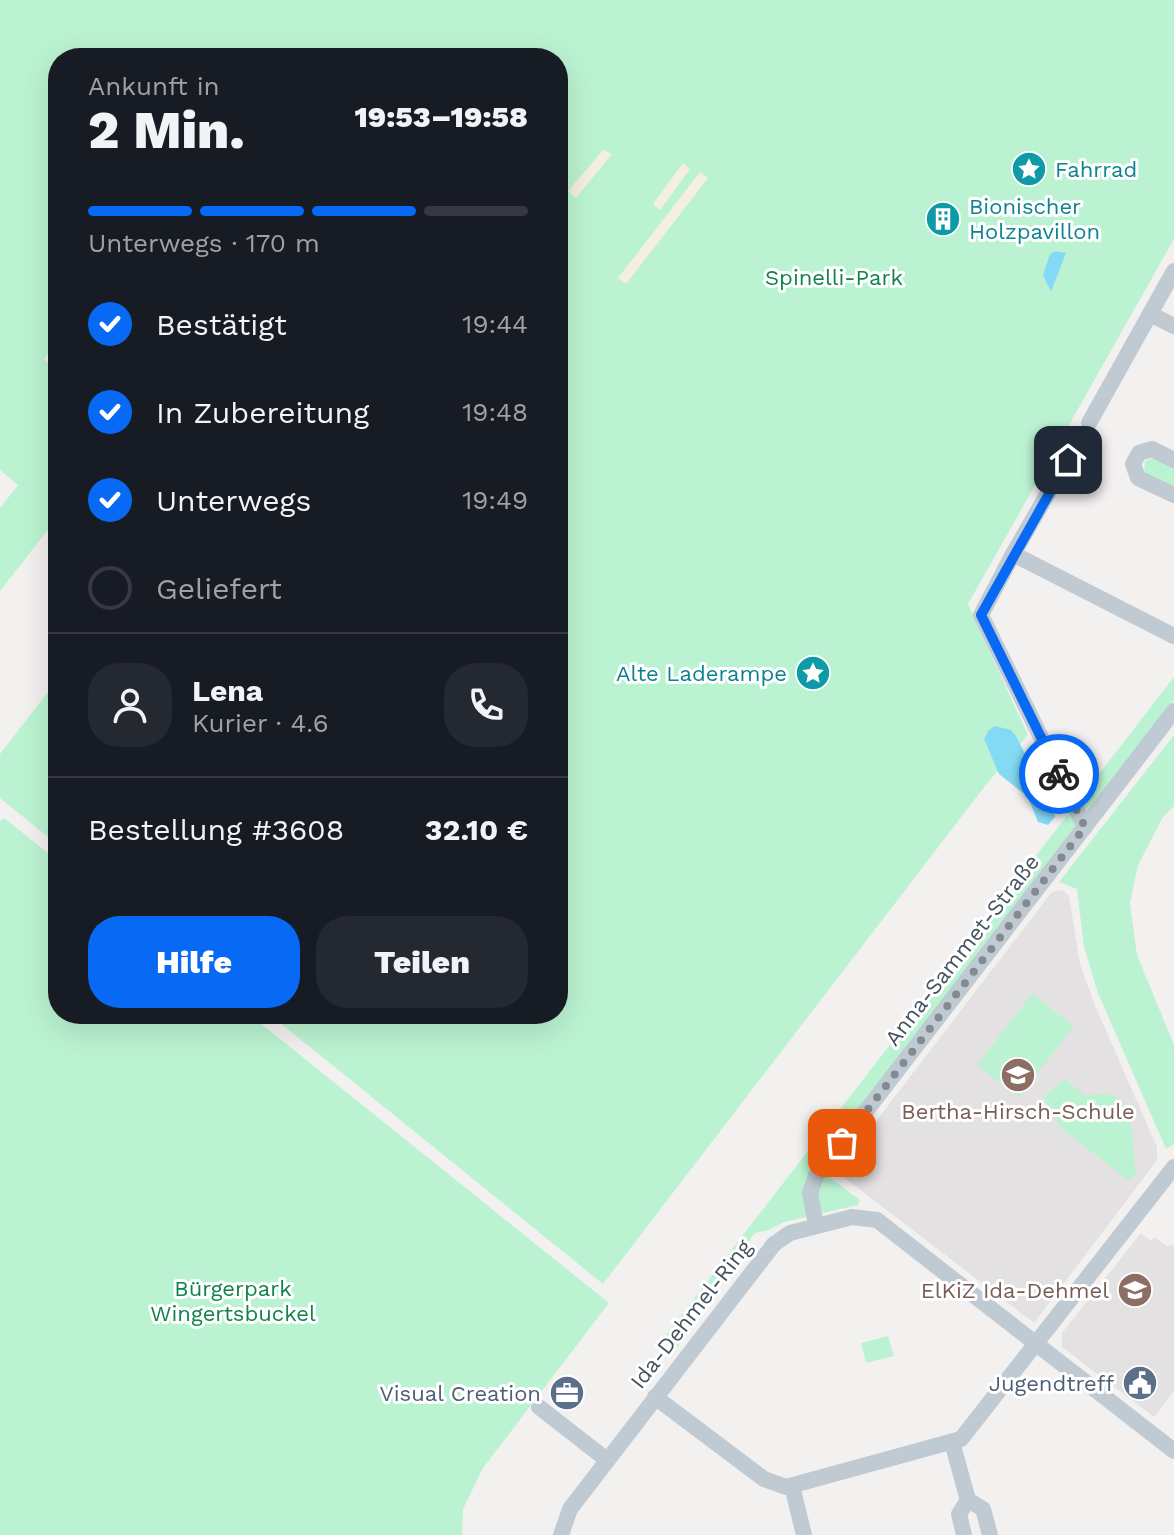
<!DOCTYPE html>
<html lang="de">
<head>
<meta charset="utf-8">
<style>
  body { margin:0; font-family:"Work Sans",sans-serif; background:#242831; color:#f1f3f6; height:100vh; display:flex; flex-direction:column; font-size:30px; white-space:nowrap }
  * { box-sizing:border-box; margin:0 }
  p { font-size:26px; color:#9ea1a6 }
  .icon { flex:none; width:44px; height:44px; fill:none; stroke:currentColor; stroke-width:2; stroke-linecap:round; stroke-linejoin:round }
  .map { position:relative; flex:1; overflow:hidden }
  .panel { position:absolute; left:48px; top:48px; width:520px; height:976px; display:flex; flex-direction:column; background:#171b24; border-radius:32px; box-shadow:0 8px 32px #0002 }
  .panel>* { flex:none }
  .pin { position:absolute; display:grid; place-items:center; width:68px; height:68px; color:#fff; margin:-34px; border-radius:16px; box-shadow:0 4px 12px #0006 }
  .courier { position:absolute; display:grid; place-items:center; width:80px; height:80px; margin:-40px; border:6px solid #086af4; border-radius:50%; background:#fff; color:#222; box-shadow:0 2px 10px #0007 }
  .overview em { font-style:normal; font-weight:800 }
  .overview div { display:flex; flex-direction:column-reverse }
  .overview { display:flex; align-items:center; justify-content:space-between; height:136px; padding:0 40px }
  h1 { font-size:52px; font-weight:800; line-height:60px }
  .bar { display:grid; grid-template-columns:repeat(4,1fr); gap:12px 8px; align-content:center; height:96px; padding:0 40px }
  .bar i { height:10px; border-radius:6px; background:#363941 }
  .bar .on { background:#086af4 }
  .bar p { grid-column:span 4 }
  .line { display:flex; align-items:center; gap:20px; padding:0 40px; border-top:2px solid #363941 }
  .line div { flex:1 }
  .round { display:grid; place-items:center; flex:none; width:84px; height:84px; border-radius:32px; background:#242831 }
  ol { padding:0 40px; list-style:none }
  li { display:flex; align-items:center; gap:24px; height:88px }
  li p { margin-inline-start:auto }
  li .icon { padding:8px; border-radius:50%; background:#086af4; color:#fff; stroke-width:4 }
  li:last-child { color:#9ea1a6 }
  li i { width:44px; height:44px; border:4px solid #363941; border-radius:50% }
  .primary-button { display:flex; gap:16px; margin-top:auto; padding:16px 40px }
  .primary-button a { flex:1; height:92px; border-radius:32px; background:#086af4; color:#fff; font-size:32px; font-weight:800; line-height:92px; text-align:center }
  .primary-button a+a { background:#242831; color:#f1f3f6 }
  .map>svg:first-child { display:block }
  .education { fill:#e4e1e2 }
  .green { fill:#bbf3d2 }
  .sand { fill:#f5efe0 }
  .water { fill:#84daf4 }
  .lines { fill:none; stroke-linecap:round; stroke-linejoin:round }
  .street { stroke:#bfcad3; stroke-width:16 }
  .done { stroke:#838a92; stroke-width:8; stroke-dasharray:0 14.4 }
  .route { stroke:#086af4; stroke-width:10 }
  .labels { text-anchor:middle; dominant-baseline:central; stroke-width:6; stroke-linejoin:round; paint-order:stroke }
  .culture-label { font-size:22px; fill:#0d838f; stroke:#fff; text-anchor:start }
  .park-label { font-size:22px; fill:#0f834b; stroke:#fff }
  .street-label { font-size:22px; fill:#46535f; stroke:#fff }
  .education-label { font-size:22px; fill:#785e54; stroke:#fff }
  .service-label { font-size:22px; fill:#4e5e75; stroke:#fff; text-anchor:end }
</style>
</head>
<body>
<div class="map">
<svg width="1174" height="1535" viewBox="0 0 1174 1535">
  <rect width="100%" height="100%" fill="#f3f0f0"/>
  <g class="education">
    <polygon points="1058,890 1064,891 1069,896 1080,964 1094,1003 1157,1147 1157,1160 1034,1323 837,1172 1051,893"/>
    <polygon points="1141,1233 1151,1241 1154,1237 1167,1246 1174,1245 1174,1391 1154,1417 1062,1347 1062,1333"/>
  </g>
  <g class="green">
    <polygon points="0,0 1174,0 1174,239 968,604 1028,735 985,786 603,1284 269,1014 558,1014 558,58 58,58 58,341 44,359 58,371 58,517 0,591 0,508 18,485 0,470"/>
    <polygon points="1156,457 1174,465 1174,490 1144,473 1145,461"/>
    <polygon points="1174,677 1174,700 815,1167 860,1200 858,1205 784,1222 769,1230 755,1233 701,1301 702,1315 677,1347 665,1336"/>
    <polygon points="58,679 58,845 0,798 0,754"/>
    <polygon points="1174,735 1174,806 1163,817 1138,865 1130,904 1137,955 1174,1045 1174,1144 1166,1149 1098,993 1084,947 1077,889 1059,882"/>
    <polygon points="4,818 58,861 58,1014 249,1014 609,1303 483,1468 463,1509 462,1535 0,1535 0,821"/>
    <polygon points="1032,994 1074,1026 1019,1097 977,1065"/>
    <path d="M1065 1079 1086 1096C1138 1081 1131 1139 1136 1173L1129 1181 1061 1128 1043 1097Z"/>
    <polygon points="888,1336 894,1356 866,1363 861,1343"/>
  </g>
  <g class="sand">
    <polygon points="603,150 612,154 576,198 568,191"/>
    <polygon points="683,163 690,169 660,210 653,204"/>
    <polygon points="700,172 708,178 626,284 618,278"/>
  </g>
  <g class="water">
    <polygon points="1055,251 1066,253 1051,292 1043,275 1050,254"/>
    <polygon points="995,726 1011,730 1016,736 1054,812 1055,817 1048,825 1038,822 1028,797 999,774 984,739 989,730"/>
  </g>
  <g class="lines">
    <g class="street">
      <polyline points="1150,314 1174,326"/>
      <polyline points="1089,423 1174,271"/>
      <polyline points="1081,436 1013,554 981,615 1085,827"/>
      <polyline points="1174,460 1152,449 1139,453 1133,464 1138,478 1174,495"/>
      <polyline points="1013,554 1174,636"/>
      <polyline points="816,1225 810,1193 816,1176 1174,711"/>
      <polyline points="655,1397 764,1479 786,1487 961,1439 1174,1167"/>
      <polyline points="539,1407 607,1460"/>
      <polyline points="952,1442 968,1500 983,1509 990,1535"/>
      <polyline points="792,1486 804,1535"/>
      <polyline points="561,1535 570,1509 774,1244 790,1233 852,1217 877,1220 1174,1451"/>
      <polyline points="964,1535 959,1514 968,1500"/>
    </g>
  </g>
  <g class="lines">
    <polyline class="done" points="842,1143 1085,827 1059,774"/>
    <polyline class="route" points="1059,774 981,615 1068,460"/>
  </g>
  <defs>
    <g id="sight-disc" transform="scale(1.8)"><circle r="9.5" fill="#0f9aa8" stroke="#fff"/><path d="M0-6L1.8-2.2L6-1.7L2.9 1.2L3.7 5.4L0 3.3L-3.7 5.4L-2.9 1.2L-6-1.7L-1.8-2.2Z" fill="#fff"/></g>
    <g id="building-disc" transform="scale(1.8)"><circle r="9.5" fill="#0f9aa8" stroke="#fff"/><path d="M-4-6H4V6H1V3H-1V6H-4ZM-2.5-4.3h1.7v1.8h-1.7ZM.8-4.3h1.7v1.8H.8ZM-2.5-1h1.7V.8h-1.7ZM.8-1h1.7V.8H.8Z" fill="#fff"/></g>
    <g id="school-disc" transform="scale(1.8)"><circle r="9.5" fill="#8d6e63" stroke="#fff"/><path d="M0-5L7-2L0 1L-7-2ZM-4 1L0 2.5L4 1V4Q0 6-4 4Z" fill="#fff"/></g>
    <g id="civic-disc" transform="scale(1.8)"><circle r="9.5" fill="#5c6f8a" stroke="#fff"/><path d="M-.6-6.5H3V-4.5H.6V-3L4-1V1h2V6H-6V1h2V-1L-.6-3ZM-1.2 2.5V6h2.4V2.5Z" fill="#fff"/></g>
    <g id="office-disc" transform="scale(1.8)"><circle r="9.5" fill="#5c6f8a" stroke="#fff"/><path d="M-6-3h4V-5.5h4V-3h4V5H-6ZM-1-4.5V-3h2v-1.5ZM-6 0V1H6V0Z" fill="#fff"/></g>
  </defs>
  <g fill-rule="evenodd">
    <use href="#sight-disc" x="1029" y="169"/>
    <use href="#building-disc" x="943" y="219"/>
    <use href="#sight-disc" x="813" y="673"/>
    <use href="#school-disc" x="1018" y="1075"/>
    <use href="#school-disc" x="1135" y="1290"/>
    <use href="#civic-disc" x="1140" y="1383"/>
    <use href="#office-disc" x="567" y="1393"/>
  </g>
  <g class="labels">
    <g class="culture-label">
      <text x="1055" y="169">Fahrrad</text>
      <text x="969" y="206">Bionischer<tspan x="969" dy="25">Holzpavillon</tspan></text>
      <text x="787" y="673" text-anchor="end">Alte Laderampe</text>
    </g>
    <g class="park-label">
      <text x="834" y="277">Spinelli-Park</text>
      <text x="233" y="1288">Bürgerpark<tspan x="233" dy="25">Wingertsbuckel</tspan></text>
    </g>
    <g class="street-label">
      <text transform="translate(962 950) rotate(-52)">Anna-Sammet-Straße</text>
      <text transform="translate(691 1314) rotate(-52)">Ida-Dehmel-Ring</text>
    </g>
    <g class="education-label">
      <text x="1018" y="1111">Bertha-Hirsch-Schule</text>
      <text x="1109" y="1290" text-anchor="end">ElKiZ Ida-Dehmel</text>
    </g>
    <g class="service-label">
      <text x="1114" y="1383">Jugendtreff</text>
      <text x="541" y="1393">Visual Creation</text>
    </g>
  </g>
</svg>
<div class="pin" style="left:842px;top:1143px;background:#ea580c"><svg class="icon" aria-label="bag" viewBox="0 0 24 24"><path d="M5 8h14l-1 12H6zM9 8a3 3 0 0 1 6 0"/></svg></div>
<div class="pin" style="left:1068px;top:460px;background:#1f2937"><svg class="icon" aria-label="home" viewBox="0 0 24 24"><path d="M3 11l9-7 9 7M6 9v11h12V9"/></svg></div>
<div class="courier" style="left:1059px;top:774px"><svg class="icon" aria-label="bike" viewBox="0 0 24 24"><circle cx="6" cy="16" r="4"/><circle cx="18" cy="16" r="4"/><path d="M6 16l4-8h5l3 8M10 8l3 8H6M13 5h3"/></svg></div>
<section class="panel">
<div class="overview"><div><h1>2 Min.</h1><p>Ankunft in</p></div><em>19:53–19:58</em></div>
<div class="bar"><i class="on"></i><i class="on"></i><i class="on"></i><i></i><p>Unterwegs · 170 m</p></div>
<ol>
<li><svg class="icon" aria-label="check" viewBox="0 0 24 24"><path d="M5 12l5 5 9-10"/></svg>Bestätigt<p>19:44</p></li>
<li><svg class="icon" aria-label="check" viewBox="0 0 24 24"><path d="M5 12l5 5 9-10"/></svg>In Zubereitung<p>19:48</p></li>
<li><svg class="icon" aria-label="check" viewBox="0 0 24 24"><path d="M5 12l5 5 9-10"/></svg>Unterwegs<p>19:49</p></li>
<li><i></i>Geliefert</li>
</ol>
<div class="line" style="height:144px"><a class="round"><svg class="icon" aria-label="person" viewBox="0 0 24 24"><circle cx="12" cy="8" r="4"/><path d="M4 21q1-7 8-7t8 7"/></svg></a><div><b>Lena</b><p>Kurier · 4.6</p></div><a class="round"><svg class="icon" aria-label="phone" viewBox="0 0 24 24"><path d="M5 4h4l2 5-3 2q2 4 5 5l2-3 5 2v4C11 20 4 13 5 4z"/></svg></a></div>
<div class="line" style="height:104px"><div>Bestellung #3608</div><b>32.10 €</b></div>
<div class="primary-button"><a>Hilfe</a><a>Teilen</a></div>
</section>
</div>
</body>
</html>
